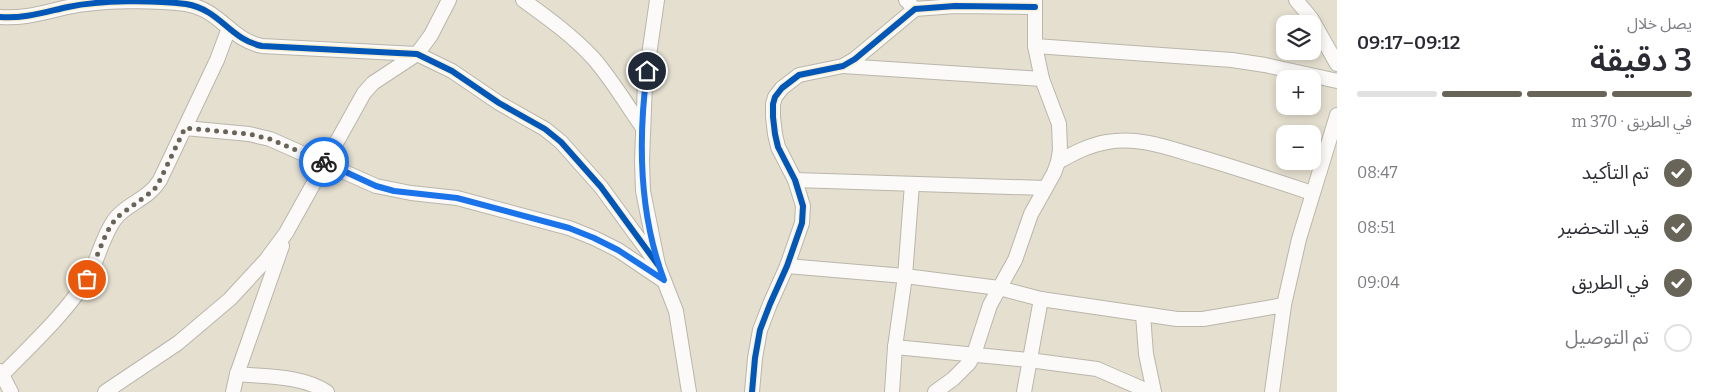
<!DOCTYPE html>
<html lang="ar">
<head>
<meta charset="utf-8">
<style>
  body { margin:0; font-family:Bitter,"Noto Sans Arabic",serif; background:#f2f2f3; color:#2b2b33; direction:rtl; height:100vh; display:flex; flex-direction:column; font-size:19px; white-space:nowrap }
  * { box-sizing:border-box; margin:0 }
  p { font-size:16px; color:#7c7c81 }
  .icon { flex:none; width:28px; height:28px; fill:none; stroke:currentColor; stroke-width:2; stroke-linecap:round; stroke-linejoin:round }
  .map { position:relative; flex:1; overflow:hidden; direction:ltr }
  .details { display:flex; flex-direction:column; background:#fff; width:375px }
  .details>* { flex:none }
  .fabs { position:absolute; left:1276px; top:15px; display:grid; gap:10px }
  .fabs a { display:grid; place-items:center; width:45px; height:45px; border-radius:10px; background:#fff; box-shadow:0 2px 8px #0003; font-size:25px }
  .pin { position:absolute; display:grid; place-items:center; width:42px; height:42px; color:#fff; margin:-21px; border:2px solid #fff; border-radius:50%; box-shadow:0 1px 5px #0007 }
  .courier { position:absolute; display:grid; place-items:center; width:50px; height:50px; margin:-25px; border:4px solid #1a73e8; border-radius:50%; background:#fff; color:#222; box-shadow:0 1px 6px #0007 }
  .head em { font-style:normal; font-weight:600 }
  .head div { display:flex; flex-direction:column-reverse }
  .head { display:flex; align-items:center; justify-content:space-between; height:85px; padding:0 20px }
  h1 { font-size:32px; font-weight:600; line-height:38px }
  .bar { display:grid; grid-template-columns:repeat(4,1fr); gap:8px 5px; align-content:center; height:60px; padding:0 20px }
  .bar i { height:6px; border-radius:4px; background:#e1e1e2 }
  .bar .on { background:#686458 }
  .bar p { grid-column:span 4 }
  ol { padding:0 20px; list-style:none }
  li { display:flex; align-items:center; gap:15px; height:55px }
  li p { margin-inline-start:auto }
  li .icon { padding:5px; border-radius:50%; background:#686458; color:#fff; stroke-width:4 }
  li:last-child { color:#7c7c81 }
  li i { width:28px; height:28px; border:2px solid #e1e1e2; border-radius:50% }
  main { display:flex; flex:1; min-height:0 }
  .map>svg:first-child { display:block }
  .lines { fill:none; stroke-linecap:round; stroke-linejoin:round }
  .minor-casing { stroke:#bab6aa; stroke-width:16 }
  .minor { stroke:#fbfaf8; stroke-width:14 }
  .cycleway-casing { stroke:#f9f0d4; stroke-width:9 }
  .cycleway { stroke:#0057b8; stroke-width:6 }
  .done { stroke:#686458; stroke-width:5; stroke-dasharray:0 9 }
  .route { stroke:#1a73e8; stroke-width:6 }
</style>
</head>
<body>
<main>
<section class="details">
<div class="head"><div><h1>3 دقيقة</h1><p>يصل خلال</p></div><em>09:12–09:17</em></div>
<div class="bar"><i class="on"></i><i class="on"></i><i class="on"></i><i></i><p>في الطريق · 370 m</p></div>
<ol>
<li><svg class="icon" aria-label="check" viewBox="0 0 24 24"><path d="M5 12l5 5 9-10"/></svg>تم التأكيد<p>08:47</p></li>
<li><svg class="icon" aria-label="check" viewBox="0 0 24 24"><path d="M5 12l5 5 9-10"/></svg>قيد التحضير<p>08:51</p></li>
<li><svg class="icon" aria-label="check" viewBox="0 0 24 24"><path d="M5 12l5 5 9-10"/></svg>في الطريق<p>09:04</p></li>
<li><i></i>تم التوصيل</li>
</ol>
</section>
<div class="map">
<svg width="1337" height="392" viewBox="0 0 1337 392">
  <rect width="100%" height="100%" fill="#e4dfcf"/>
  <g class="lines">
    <g class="minor-casing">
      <g id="minor">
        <path d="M523 0C548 18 573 36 594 59 612 80 627 105 643 128"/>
        <polyline points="657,0 645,83 642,161 643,191 658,265 676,311 689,392"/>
        <polyline points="906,0 915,9"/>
        <polyline points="1296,0 1311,18 1337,64"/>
        <path d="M0 17C24 19 45 12 68 7 102 0 152 0 186 4 221 10 229 39 262 46L417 54 452 71 499 103 545 129 561 142 601 187 658 265"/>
        <polyline points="1035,46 1232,60 1265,65 1337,81"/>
        <polyline points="843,66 1042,79"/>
        <polyline points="185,128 249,134 270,139 376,186 411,193 457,198 569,228 594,238 618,250 664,281"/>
        <path d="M1058 162C1074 153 1089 145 1107 142 1141 136 1171 149 1203 158 1240 169 1276 181 1312 193"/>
        <polyline points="795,180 1045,188"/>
        <polyline points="787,266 905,276 999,288 1041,299 1177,319 1203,319 1284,305"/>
        <polyline points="1143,315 1146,354 1154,392"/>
        <polyline points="895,347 1029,360 1097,369 1150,392"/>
        <polyline points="0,371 11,392"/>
        <path d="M237 374C267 377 301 375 327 392"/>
        <path d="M2 375C31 345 63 316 86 281 98 262 101 238 115 219 127 203 148 200 160 180L217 60 229 28"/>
        <polyline points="105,392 178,343 230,299 266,260 286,233 364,93 373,83 417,54 431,35 449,0"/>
        <polyline points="233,392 237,374 282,246"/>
        <polyline points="752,392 755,358 760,330 770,304 787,266 802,223 803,206 795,180 778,147 775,134 773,117 773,104 775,97 782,88 799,75 843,66 855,59 915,9 955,6 1035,7"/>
        <polyline points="892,392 895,347 905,276 912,184"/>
        <polyline points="935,392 953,379 969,363 974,354 990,305 1015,260 1031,214 1054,173 1058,162 1060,150 1059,124 1042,79 1035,46 1035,0"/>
        <polyline points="1024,392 1041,299"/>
        <polyline points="1272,392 1284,305 1299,239 1337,115"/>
      </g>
    </g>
    <use href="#minor" class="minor"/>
    <g class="cycleway-casing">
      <g id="cycleway">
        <path d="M0 17C24 19 45 12 68 7 102 0 152 0 186 4 221 10 229 39 262 46L417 54 452 71 499 103 545 129 561 142 601 187 658 265"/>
        <polyline points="752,392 755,358 760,330 770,304 787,266 802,223 803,206 795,180 778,147 775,134 773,117 773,104 775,97 782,88 799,75 843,66 855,59 915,9 955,6 1035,7"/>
      </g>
    </g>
    <use href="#cycleway" class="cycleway"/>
  </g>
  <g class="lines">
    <polyline class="done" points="87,279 107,232 116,218 154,190 160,180 185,128 249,134 270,139 324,162"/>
    <path class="route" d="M324 162 376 186 394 191 457 198 569 228 594 238 618 250 664 280C639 214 638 140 647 71"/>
  </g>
</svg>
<div class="fabs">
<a><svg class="icon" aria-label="layers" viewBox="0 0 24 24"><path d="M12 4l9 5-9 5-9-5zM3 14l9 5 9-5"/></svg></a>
<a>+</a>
<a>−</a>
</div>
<div class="pin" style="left:87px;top:279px;background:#ea580c"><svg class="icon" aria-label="bag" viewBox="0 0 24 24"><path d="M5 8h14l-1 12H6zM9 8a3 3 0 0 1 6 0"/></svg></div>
<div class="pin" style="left:647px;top:71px;background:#1f2937"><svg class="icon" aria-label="home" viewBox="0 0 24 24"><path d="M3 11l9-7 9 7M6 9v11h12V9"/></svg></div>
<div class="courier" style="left:324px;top:162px"><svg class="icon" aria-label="bike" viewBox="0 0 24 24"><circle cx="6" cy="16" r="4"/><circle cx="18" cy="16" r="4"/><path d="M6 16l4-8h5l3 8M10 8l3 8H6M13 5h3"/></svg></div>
</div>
</main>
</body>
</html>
